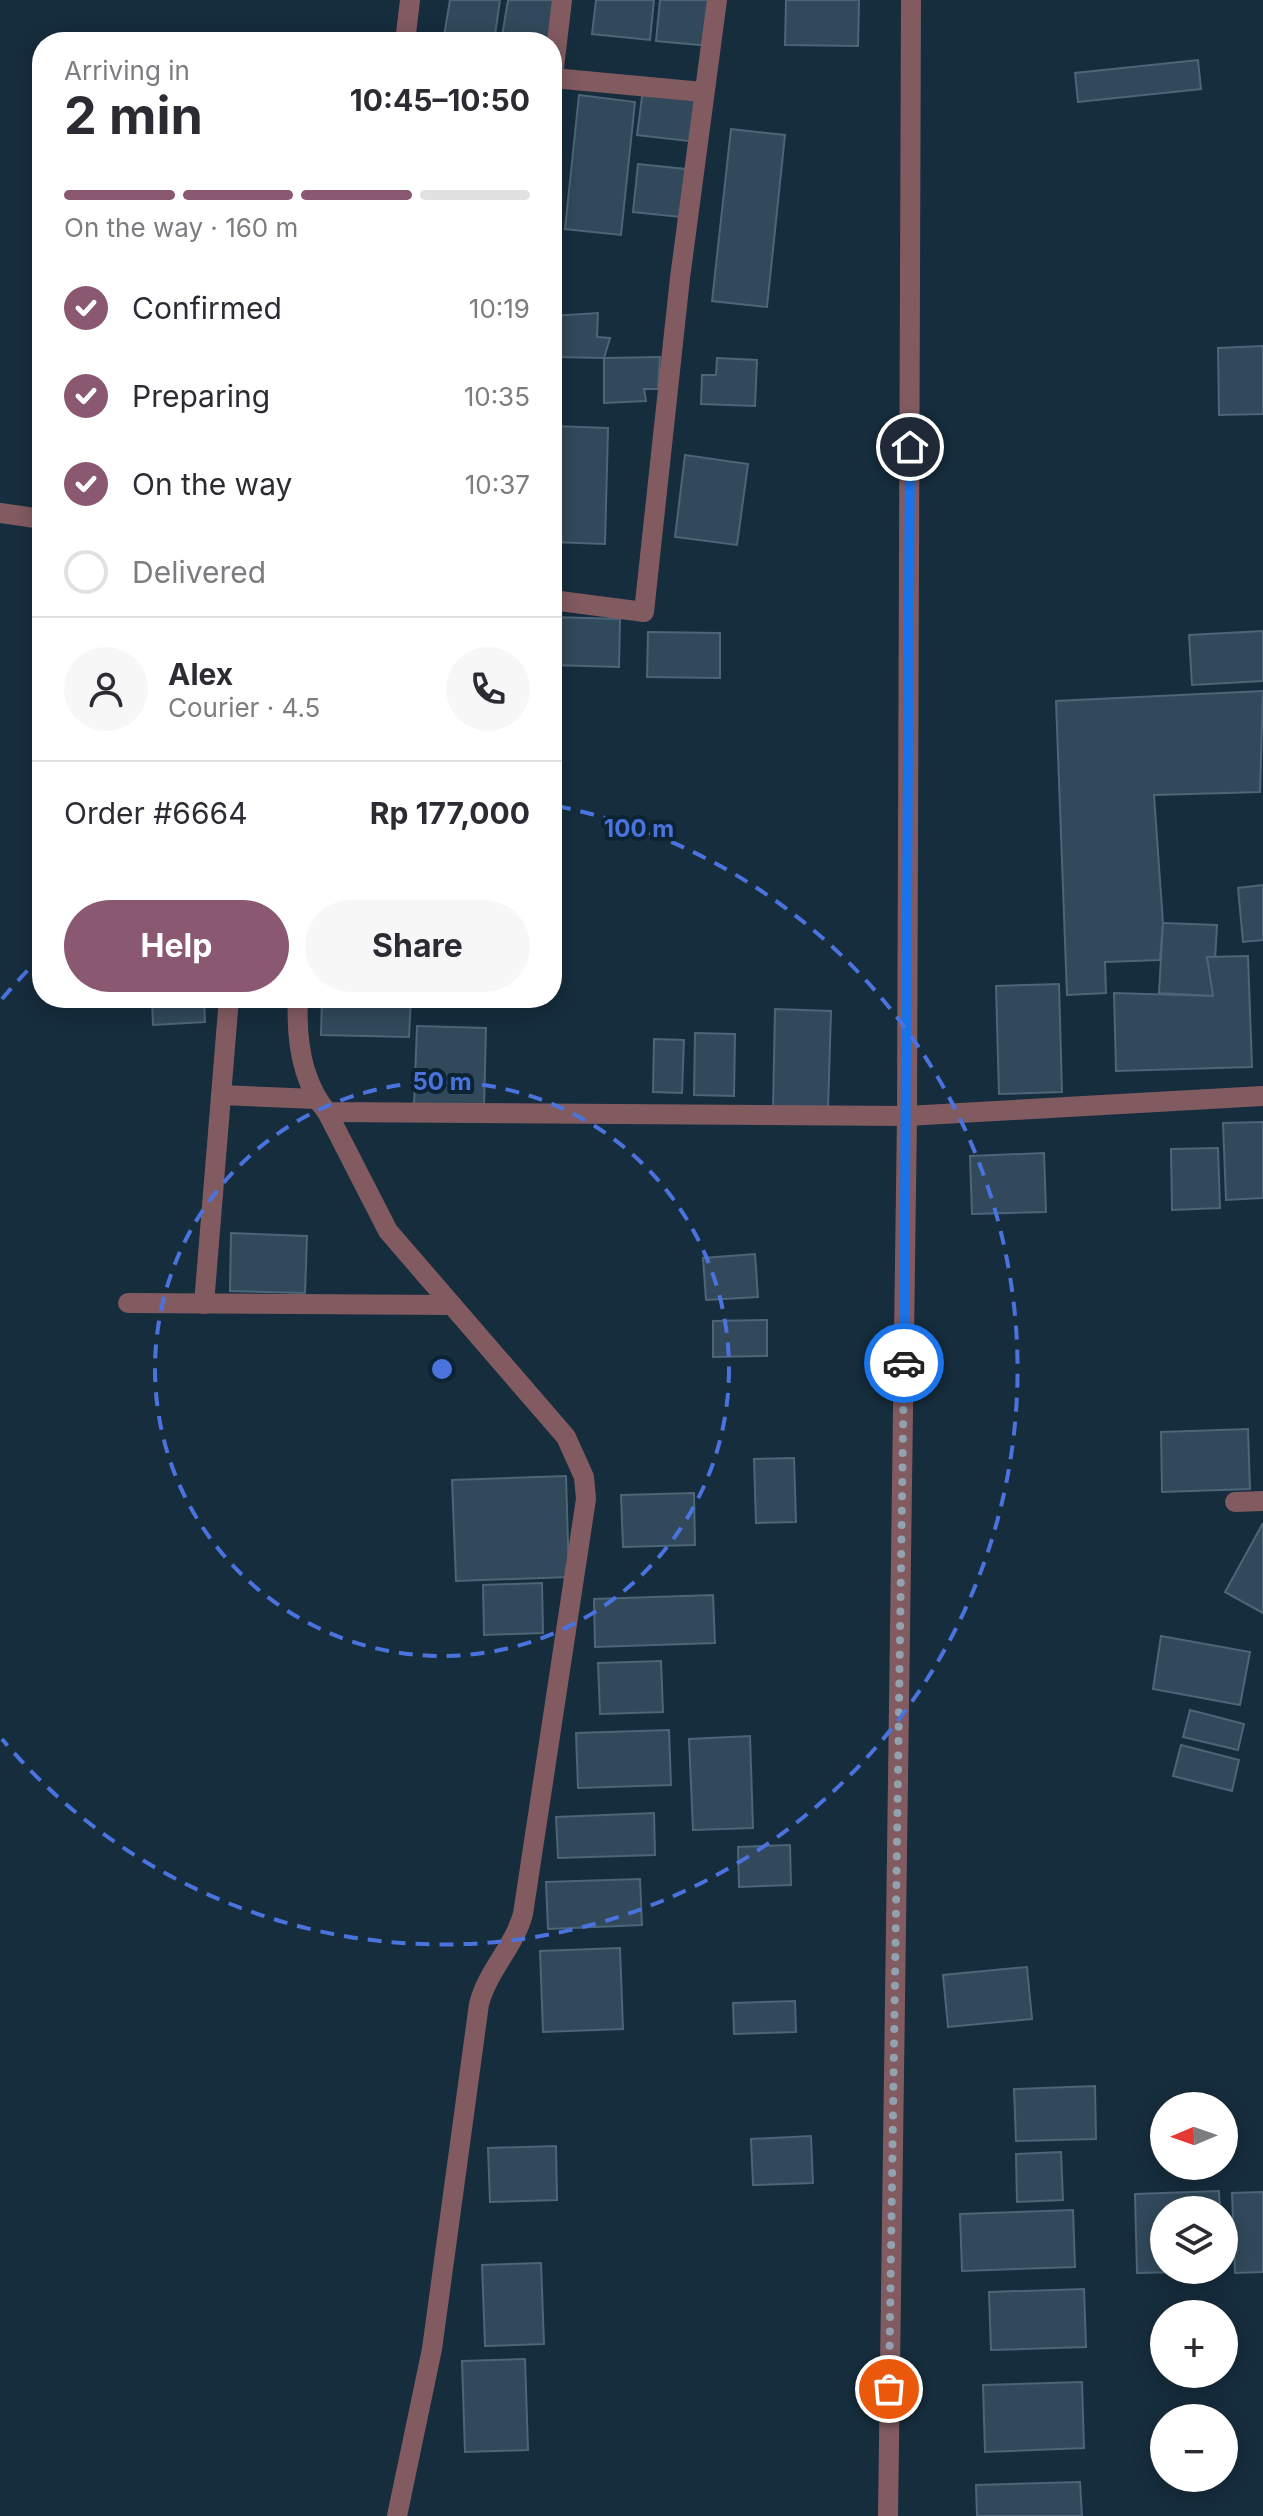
<!DOCTYPE html>
<html lang="en">
<head>
<meta charset="utf-8">
<style>
  body { margin:0; font-family:Inter,sans-serif; background:#f7f7f7; color:#2b2b33; height:100vh; display:flex; flex-direction:column; font-size:30px; white-space:nowrap }
  * { box-sizing:border-box; margin:0 }
  p { font-size:26px; color:#7c7c81 }
  .icon { flex:none; width:44px; height:44px; fill:none; stroke:currentColor; stroke-width:2; stroke-linecap:round; stroke-linejoin:round }
  .map { position:relative; flex:1; overflow:hidden }
  .drawer { position:absolute; left:32px; top:32px; width:530px; height:976px; display:flex; flex-direction:column; background:#fff; border-radius:32px; box-shadow:0 4px 20px #0003 }
  .drawer>* { flex:none }
  .needle { width:52px; rotate:268deg }
  .buttons { position:absolute; left:1150px; top:2092px; display:grid; gap:16px }
  .buttons a { display:grid; place-items:center; width:88px; height:88px; border-radius:50%; background:#fff; box-shadow:0 4px 20px #0003; font-size:40px }
  .pin { position:absolute; display:grid; place-items:center; width:68px; height:68px; color:#fff; margin:-34px; border:4px solid #fff; border-radius:50%; box-shadow:0 2px 8px #0007 }
  .courier { position:absolute; display:grid; place-items:center; width:80px; height:80px; margin:-40px; border:6px solid #1a73e8; border-radius:50%; background:#fff; color:#222; box-shadow:0 2px 10px #0007 }
  .overview em { font-style:normal; font-weight:700 }
  .overview div { display:flex; flex-direction:column-reverse }
  .overview { display:flex; align-items:center; justify-content:space-between; height:136px; padding:0 32px }
  h1 { font-size:52px; font-weight:700; line-height:60px }
  .bar { display:grid; grid-template-columns:repeat(4,1fr); gap:12px 8px; align-content:center; height:96px; padding:0 32px }
  .bar i { height:10px; border-radius:6px; background:#e1e1e2 }
  .bar .on { background:#8a5871 }
  .bar p { grid-column:span 4 }
  .line { display:flex; align-items:center; gap:20px; padding:0 32px; border-top:2px solid #e1e1e2 }
  .line div { flex:1 }
  .round { display:grid; place-items:center; flex:none; width:84px; height:84px; border-radius:42px; background:#f7f7f7 }
  ol { padding:0 32px; list-style:none }
  li { display:flex; align-items:center; gap:24px; height:88px }
  li p { margin-inline-start:auto }
  li .icon { padding:8px; border-radius:50%; background:#8a5871; color:#fff; stroke-width:4 }
  li:last-child { color:#7c7c81 }
  li i { width:44px; height:44px; border:4px solid #e1e1e2; border-radius:50% }
  .button { display:flex; gap:16px; margin-top:auto; padding:16px 32px }
  .button a { flex:1; height:92px; border-radius:48px; background:#8a5871; color:#fff; font-size:32px; font-weight:700; line-height:92px; text-align:center }
  .button a+a { background:#f7f7f7; color:#2b2b33 }
  .map>svg:first-child { display:block }
  .building { fill:#31495b; stroke:#4c6577; stroke-width:2 }
  .lines { fill:none; stroke-linecap:round; stroke-linejoin:round }
  .street { stroke:#825b61; stroke-width:20 }
  .done { stroke:#91a2ae; stroke-width:8; stroke-dasharray:0 14.4 }
  .route { stroke:#1a73e8; stroke-width:10 }
  .ring { fill:none; stroke:#4a73dd; stroke-width:4; stroke-dasharray:14 10 }
  .centre { fill:#4a73dd; stroke:#0c2333; stroke-width:4 }
  .ring-label { font-size:24px; text-anchor:middle; font-weight:bold; fill:#4a73dd; stroke:#0c2333; stroke-width:8; stroke-linejoin:round; paint-order:stroke }
</style>
</head>
<body>
<div class="map">
<svg width="1263" height="2516" viewBox="0 0 1263 2516">
  <rect width="100%" height="100%" fill="#162d3d"/>
  <g class="building">
    <polygon points="450,0 500,0 494,42 443,42"/>
    <polygon points="508,0 559,0 552,42 501,42"/>
    <polygon points="596,0 654,0 650,40 592,34"/>
    <polygon points="660,0 715,0 710,46 656,41"/>
    <polygon points="786,0 859,0 858,46 785,45"/>
    <polygon points="1198,60 1201,89 1078,102 1075,73"/>
    <polygon points="643,89 703,95 697,142 637,135"/>
    <polygon points="579,95 635,102 621,235 565,229"/>
    <polygon points="731,129 785,135 767,307 712,301"/>
    <polygon points="638,164 695,170 690,218 633,212"/>
    <polygon points="598,313 597,337 610,338 604,358 555,357 552,316"/>
    <polygon points="1263,346 1263,414 1219,415 1218,348"/>
    <polygon points="660,357 658,389 644,389 646,401 604,403 604,358"/>
    <polygon points="717,358 757,360 755,406 701,404 702,375 716,375"/>
    <polygon points="552,426 608,428 605,544 552,542"/>
    <polygon points="685,455 748,464 737,545 675,537"/>
    <polygon points="552,617 620,619 619,667 552,665"/>
    <polygon points="1263,631 1263,681 1192,685 1189,635"/>
    <polygon points="648,632 720,633 720,678 647,677"/>
    <polygon points="1263,691 1260,792 1154,795 1163,923 1160,960 1105,962 1106,993 1067,995 1056,701"/>
    <polygon points="1263,885 1263,940 1243,942 1238,888"/>
    <polygon points="1163,923 1217,925 1213,996 1159,993"/>
    <polygon points="1248,956 1252,1067 1116,1071 1114,993 1213,996 1207,957"/>
    <polygon points="1059,984 1062,1092 999,1094 996,986"/>
    <polygon points="152,998 204,998 205,1022 153,1025"/>
    <polygon points="322,998 411,998 409,1037 321,1035"/>
    <polygon points="775,1009 831,1011 828,1110 773,1109"/>
    <polygon points="417,1026 486,1028 484,1107 414,1105"/>
    <polygon points="695,1033 735,1034 734,1096 694,1095"/>
    <polygon points="654,1039 684,1040 682,1093 653,1092"/>
    <polygon points="1263,1122 1263,1198 1226,1200 1223,1123"/>
    <polygon points="1218,1148 1220,1208 1172,1210 1171,1149"/>
    <polygon points="1044,1153 1046,1212 972,1214 970,1156"/>
    <polygon points="231,1233 307,1236 305,1293 230,1291"/>
    <polygon points="755,1254 758,1297 706,1300 703,1258"/>
    <polygon points="767,1320 767,1356 713,1357 713,1321"/>
    <polygon points="1248,1429 1250,1489 1162,1492 1161,1432"/>
    <polygon points="794,1458 796,1522 756,1523 754,1459"/>
    <polygon points="566,1476 569,1577 456,1581 452,1480"/>
    <polygon points="694,1493 695,1545 623,1547 621,1495"/>
    <polygon points="1263,1523 1263,1613 1225,1592"/>
    <polygon points="542,1583 543,1633 484,1635 483,1585"/>
    <polygon points="713,1595 715,1643 595,1647 594,1599"/>
    <polygon points="1161,1636 1250,1652 1240,1705 1153,1689"/>
    <polygon points="661,1661 663,1712 600,1714 598,1663"/>
    <polygon points="1190,1710 1244,1724 1238,1750 1183,1737"/>
    <polygon points="669,1730 671,1785 578,1788 576,1733"/>
    <polygon points="750,1736 753,1828 693,1830 689,1739"/>
    <polygon points="1181,1745 1239,1760 1232,1791 1173,1776"/>
    <polygon points="654,1813 655,1855 558,1858 556,1817"/>
    <polygon points="790,1845 791,1885 739,1887 738,1847"/>
    <polygon points="640,1879 642,1925 548,1929 546,1882"/>
    <polygon points="620,1948 623,2029 543,2032 540,1951"/>
    <polygon points="1027,1967 1032,2019 948,2027 943,1975"/>
    <polygon points="795,2001 796,2032 734,2034 733,2003"/>
    <polygon points="1095,2086 1096,2139 1016,2141 1014,2089"/>
    <polygon points="811,2136 813,2183 753,2185 751,2139"/>
    <polygon points="556,2146 557,2200 490,2202 488,2148"/>
    <polygon points="1061,2152 1063,2200 1017,2202 1016,2154"/>
    <polygon points="1219,2191 1220,2210 1164,2210 1164,2270 1222,2271 1137,2273 1135,2194"/>
    <polygon points="1263,2192 1263,2272 1235,2273 1232,2193"/>
    <polygon points="1073,2210 1075,2267 962,2271 960,2214"/>
    <polygon points="541,2263 544,2344 485,2346 482,2265"/>
    <polygon points="1084,2289 1086,2347 991,2350 989,2292"/>
    <polygon points="525,2359 528,2450 465,2452 462,2361"/>
    <polygon points="1082,2382 1084,2448 985,2452 983,2385"/>
    <polygon points="1080,2482 1082,2516 977,2516 976,2485"/>
  </g>
  <g class="lines">
    <g class="street">
      <polyline points="911,0 907,1116 1263,1096"/>
      <polyline points="405,42 410,0"/>
      <polyline points="553,78 703,92"/>
      <polyline points="552,84 562,0"/>
      <polyline points="0,513 42,519"/>
      <polyline points="552,600 644,612 680,278 717,0"/>
      <path d="M298 998C296 1037 301 1081 327 1112L907 1116 888 2516"/>
      <polyline points="221,1095 316,1099"/>
      <path d="M327 1112 388 1231 566 1437 584 1477 586 1499 523 1914C514 1947 488 1970 479 2004L432 2349 397 2516"/>
      <polyline points="128,1303 450,1305"/>
      <polyline points="204,1304 229,998"/>
      <polyline points="1235,1502 1263,1501"/>
    </g>
  </g>
  <g class="lines">
    <polyline class="done" points="889,2389 904,1363"/>
    <polyline class="route" points="904,1363 910,447"/>
  </g>
  <g class="ring">
    <circle cx="442" cy="1369" r="287"/>
    <path d="M2 999A575 575 0 0 1 39 959M557 806A575 575 0 1 1 2 1739"/>
  </g>
  <circle cx="442" cy="1369" r="12" class="centre"/>
  <g class="ring-label">
    <text x="639" y="837">100 m</text>
    <text x="442" y="1090">50 m</text>
  </g>
</svg>
<div class="buttons">
<a><svg class="needle" viewBox="-14 -14 28 28"><path d="M0-13l5 13h-10z" fill="#e53935"/><path d="M0 13l5-13h-10z" fill="#7c7c81"/></svg></a>
<a><svg class="icon" aria-label="layers" viewBox="0 0 24 24"><path d="M12 4l9 5-9 5-9-5zM3 14l9 5 9-5"/></svg></a>
<a>+</a>
<a>−</a>
</div>
<div class="pin" style="left:889px;top:2389px;background:#ea580c"><svg class="icon" aria-label="bag" viewBox="0 0 24 24"><path d="M5 8h14l-1 12H6zM9 8a3 3 0 0 1 6 0"/></svg></div>
<div class="pin" style="left:910px;top:447px;background:#1f2937"><svg class="icon" aria-label="home" viewBox="0 0 24 24"><path d="M3 11l9-7 9 7M6 9v11h12V9"/></svg></div>
<div class="courier" style="left:904px;top:1363px"><svg class="icon" aria-label="car" viewBox="0 0 24 24"><path d="M5 17H2v-5l4-1 3-4h7l3 4 3 1v5h-3M9 17h6M6 11h13"/><circle cx="7" cy="17" r="2"/><circle cx="17" cy="17" r="2"/></svg></div>
<section class="drawer">
<div class="overview"><div><h1>2 min</h1><p>Arriving in</p></div><em>10:45–10:50</em></div>
<div class="bar"><i class="on"></i><i class="on"></i><i class="on"></i><i></i><p>On the way · 160 m</p></div>
<ol>
<li><svg class="icon" aria-label="check" viewBox="0 0 24 24"><path d="M5 12l5 5 9-10"/></svg>Confirmed<p>10:19</p></li>
<li><svg class="icon" aria-label="check" viewBox="0 0 24 24"><path d="M5 12l5 5 9-10"/></svg>Preparing<p>10:35</p></li>
<li><svg class="icon" aria-label="check" viewBox="0 0 24 24"><path d="M5 12l5 5 9-10"/></svg>On the way<p>10:37</p></li>
<li><i></i>Delivered</li>
</ol>
<div class="line" style="height:144px"><a class="round"><svg class="icon" aria-label="person" viewBox="0 0 24 24"><circle cx="12" cy="8" r="4"/><path d="M4 21q1-7 8-7t8 7"/></svg></a><div><b>Alex</b><p>Courier · 4.5</p></div><a class="round"><svg class="icon" aria-label="phone" viewBox="0 0 24 24"><path d="M5 4h4l2 5-3 2q2 4 5 5l2-3 5 2v4C11 20 4 13 5 4z"/></svg></a></div>
<div class="line" style="height:104px"><div>Order #6664</div><b>Rp 177,000</b></div>
<div class="button"><a>Help</a><a>Share</a></div>
</section>
</div>
</body>
</html>
